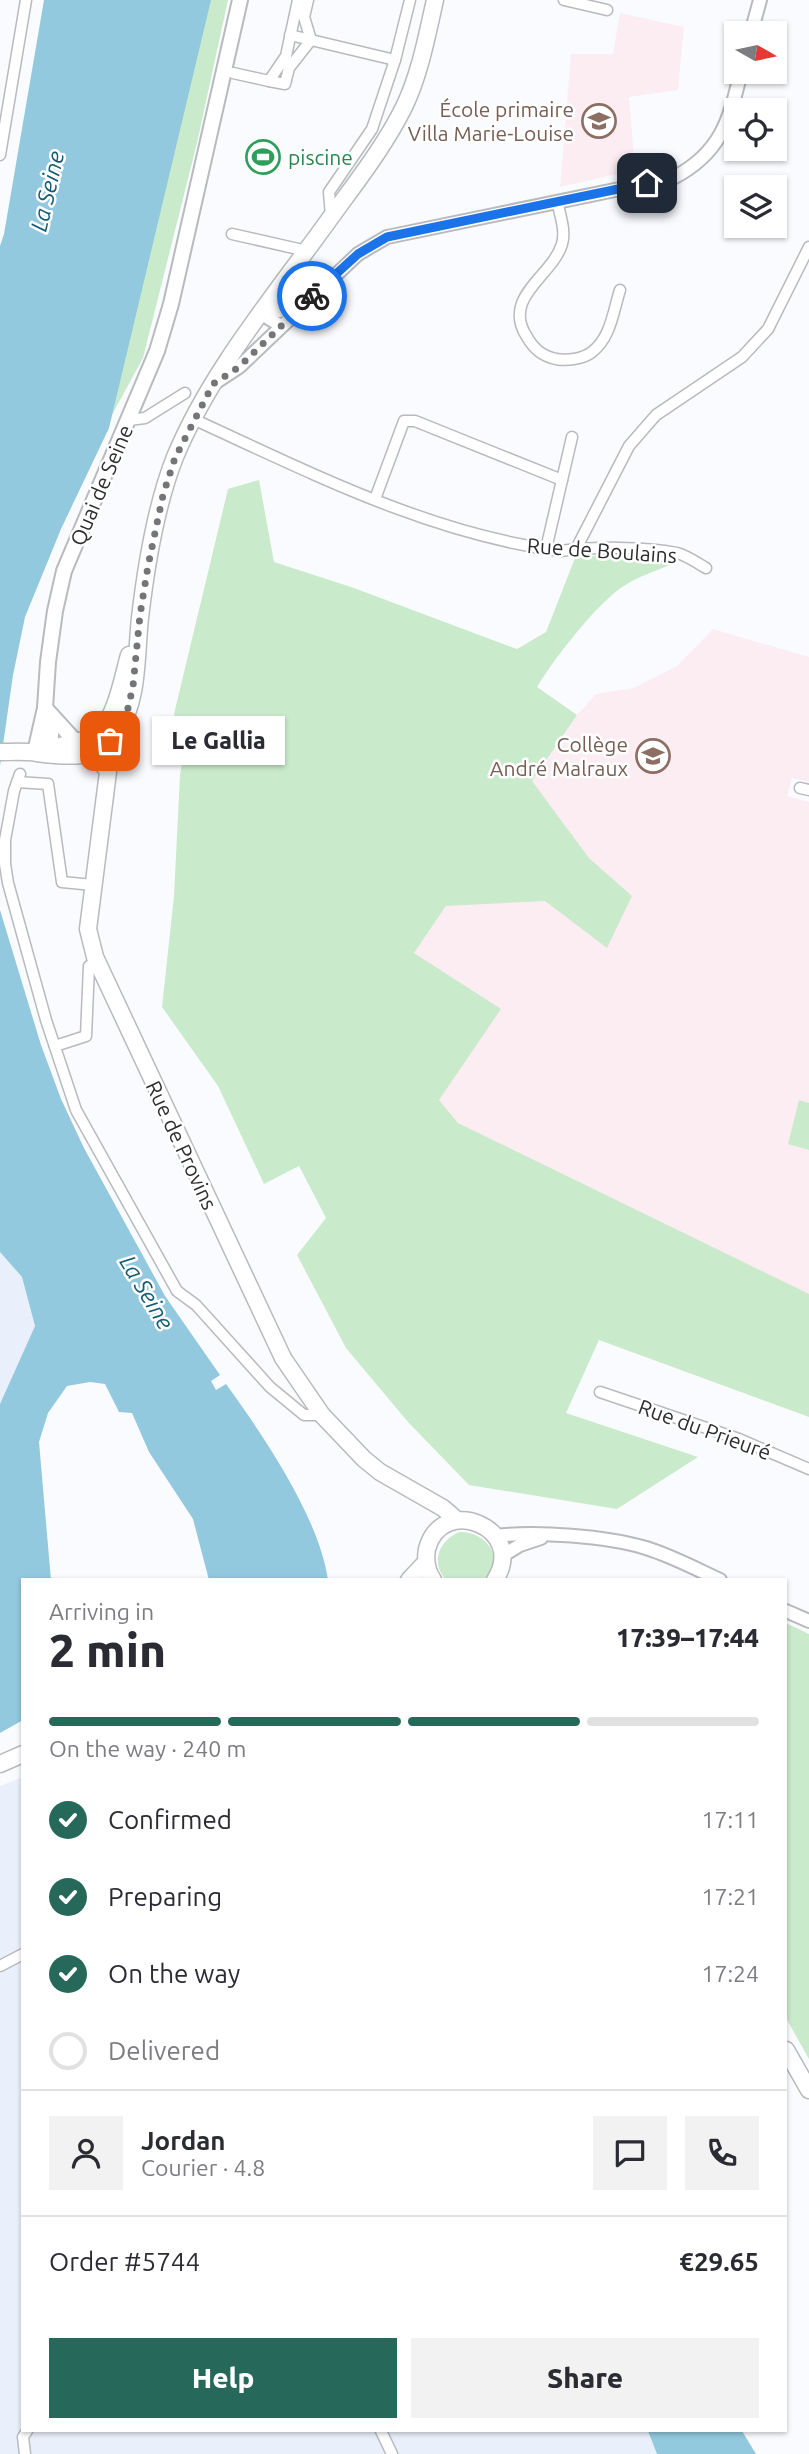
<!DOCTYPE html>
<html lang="en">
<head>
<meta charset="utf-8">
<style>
  body { margin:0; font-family:Ubuntu,sans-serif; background:#f2f2f3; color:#2b2b33; height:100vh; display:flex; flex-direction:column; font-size:26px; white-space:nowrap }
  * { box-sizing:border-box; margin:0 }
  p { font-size:23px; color:#7c7c81 }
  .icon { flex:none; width:38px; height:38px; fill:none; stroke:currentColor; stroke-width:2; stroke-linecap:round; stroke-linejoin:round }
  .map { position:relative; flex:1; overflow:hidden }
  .details { position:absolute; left:21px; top:1578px; width:766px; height:854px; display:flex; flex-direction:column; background:#fff; border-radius:0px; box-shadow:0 2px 5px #0004 }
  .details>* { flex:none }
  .needle { width:46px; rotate:99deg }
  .buttons { position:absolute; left:724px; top:21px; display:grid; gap:14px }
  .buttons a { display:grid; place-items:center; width:63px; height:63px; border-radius:0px; background:#fff; box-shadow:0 2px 5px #0004; font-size:35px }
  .pin { position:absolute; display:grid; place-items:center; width:60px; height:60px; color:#fff; margin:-30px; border-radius:14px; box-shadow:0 4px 10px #0006 }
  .courier { position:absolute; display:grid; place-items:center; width:70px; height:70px; margin:-35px; border:5px solid #1a73e8; border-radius:50%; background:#fff; color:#222; box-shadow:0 2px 9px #0007 }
  .bubble { position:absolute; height:49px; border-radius:0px; background:#fff; box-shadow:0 2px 5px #0004; font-size:23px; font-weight:800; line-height:49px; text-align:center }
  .headline em { font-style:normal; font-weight:800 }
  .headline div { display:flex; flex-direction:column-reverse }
  .headline { display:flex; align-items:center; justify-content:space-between; height:119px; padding:0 28px }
  h1 { font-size:46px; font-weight:800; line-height:52px }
  .bar { display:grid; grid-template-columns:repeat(4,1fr); gap:10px 7px; align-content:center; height:84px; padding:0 28px }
  .bar i { height:9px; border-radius:5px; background:#e1e1e2 }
  .bar .selected { background:#26695a }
  .bar p { grid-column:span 4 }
  .line { display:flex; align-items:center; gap:18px; padding:0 28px; border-top:2px solid #e1e1e2 }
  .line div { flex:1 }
  .round { display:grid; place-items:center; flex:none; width:74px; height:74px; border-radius:0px; background:#f2f2f3 }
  ol { padding:0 28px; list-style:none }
  li { display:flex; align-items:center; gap:21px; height:77px }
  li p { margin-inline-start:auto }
  li .icon { padding:7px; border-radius:50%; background:#26695a; color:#fff; stroke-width:4 }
  li:last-child { color:#7c7c81 }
  li i { width:38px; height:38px; border:4px solid #e1e1e2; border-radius:50% }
  .cta { display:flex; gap:14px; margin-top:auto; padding:14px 28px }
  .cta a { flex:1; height:80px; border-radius:0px; background:#26695a; color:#fff; font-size:28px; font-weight:800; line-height:80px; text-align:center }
  .cta a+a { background:#f2f2f3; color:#2b2b33 }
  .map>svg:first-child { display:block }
  .built { fill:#eaf0fb }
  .education { fill:#fcedf2 }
  .green { fill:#caeacc }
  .water { fill:#92c9de }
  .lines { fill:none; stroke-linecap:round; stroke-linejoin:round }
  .minor-casing { stroke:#b8babe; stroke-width:13 }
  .tertiary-casing { stroke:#b8babe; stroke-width:16 }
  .secondary-casing { stroke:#b8babe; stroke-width:18 }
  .primary-casing { stroke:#b8babe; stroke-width:19 }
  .minor { stroke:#fff; stroke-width:10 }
  .tertiary { stroke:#fff; stroke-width:12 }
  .secondary { stroke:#fff; stroke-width:14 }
  .primary { stroke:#fff; stroke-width:16 }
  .done { stroke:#747578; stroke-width:7; stroke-dasharray:0 12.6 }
  .route { stroke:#1a73e8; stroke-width:9 }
  .labels { text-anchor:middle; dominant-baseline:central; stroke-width:5; stroke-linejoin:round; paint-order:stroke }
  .education-label { font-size:21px; fill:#785e54; stroke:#fff; text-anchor:end }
  .leisure-label { font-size:21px; fill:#27864d; stroke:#fff; text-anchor:start }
  .street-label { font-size:21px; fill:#2c2d2f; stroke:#fff }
  .water-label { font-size:23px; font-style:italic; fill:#155c72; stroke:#fff }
</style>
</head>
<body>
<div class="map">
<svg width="809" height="2454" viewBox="0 0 809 2454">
  <rect width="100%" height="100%" fill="#fafbff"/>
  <g class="built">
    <polygon points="0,1252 22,1277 35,1326 0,1404"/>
    <polygon points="23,1777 23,2431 648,2431 657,2454 0,2454 0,1786"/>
  </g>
  <g class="education">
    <polygon points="620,13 684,27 678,90 629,97 635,170 560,187 571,54 613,54"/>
    <polygon points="713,629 809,657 809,782 792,778 787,796 809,802 809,1295 458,1123 439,1102 384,1001 414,953 577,715 596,694 634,688 677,666"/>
  </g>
  <g class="green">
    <polygon points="206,0 228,0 197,143 143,358 107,424"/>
    <path d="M259 480 274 562 354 588 517 649 546 632 575 558 622 553 677 562C661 569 642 575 627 584 599 600 554 659 537 687L577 715 532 781 589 858 632 896 607 948 545 901 446 906 414 953 501 1009 439 1100 458 1123 809 1294V1417L599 1340 566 1413 698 1457 617 1509 469 1485 408 1422 346 1348 297 1255 326 1218 299 1166 264 1184 218 1086 162 1007 174 896 180 775 186 741 174 714 228 489Z"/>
    <polygon points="799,1100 809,1103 809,1150 788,1144"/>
    <path d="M459 1532C486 1531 506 1558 485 1580H446C430 1562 439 1541 459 1532Z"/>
    <polygon points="786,1623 809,1634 809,2059 786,2018"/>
  </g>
  <g class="water">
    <polygon points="44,0 211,0 109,428 61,529 25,617 13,675 0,766 0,246 4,234"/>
    <path d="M0 910 41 1045 61 1099 84 1148 165 1296 220 1375 211 1381 216 1390 226 1384C263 1435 319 1517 328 1580H209L193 1519 149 1452 132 1413 119 1412 105 1384 90 1382 67 1386 48 1413 39 1442 51 1580H23V1720L0 1733V1404L35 1326 22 1277 0 1252Z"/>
    <polygon points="648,2431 742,2431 756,2454 657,2454"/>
  </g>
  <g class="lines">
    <g class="minor-casing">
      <g id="minor">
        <polyline points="298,0 286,56 269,81 285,84 289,68 311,40"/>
        <polyline points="308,0 304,17 311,40"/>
        <polyline points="564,0 607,10"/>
        <polyline points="290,35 395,60"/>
        <polyline points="233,73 269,81"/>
        <polyline points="0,155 26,0"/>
        <path d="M557 201C560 215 566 231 562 244 552 277 501 297 527 337 534 349 542 356 556 359 567 361 583 359 592 352 611 337 613 312 620 290"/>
        <polyline points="331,216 329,192 372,129 395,60 410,0"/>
        <polyline points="232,234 307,251"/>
        <path d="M193 419C311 473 430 534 560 551 594 547 643 546 677 553 688 556 697 563 706 568"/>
        <polyline points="129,420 145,418 185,393"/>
        <polyline points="375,499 404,421 415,421 562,480"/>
        <polyline points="546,549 572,437"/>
        <polyline points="576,549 629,446 656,415 742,357 768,329 809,247"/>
        <polyline points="20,774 14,791 5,840 5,864 8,883 46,1020 76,1110 177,1291 196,1305 270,1387 304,1415 322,1415"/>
        <polyline points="17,782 48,784 62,882 93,885"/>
        <polyline points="800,788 809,790"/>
        <polyline points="55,1046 86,1036 89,966 97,962"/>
        <polyline points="600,1392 739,1439 809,1469"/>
        <polyline points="0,1966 23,1954"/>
        <polyline points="381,2431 392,2454"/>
        <polyline points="25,2454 23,2437 27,2431"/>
      </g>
    </g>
    <g class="tertiary-casing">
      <g id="tertiary">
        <polyline points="751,33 760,0"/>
        <polyline points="268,304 279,311 298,309"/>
        <polyline points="262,314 281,326"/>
        <path d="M216 382 239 367 358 254 387 237 673 178C721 153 729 121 741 72"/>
        <path d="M495 1536C537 1531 606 1536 646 1548 672 1556 696 1569 720 1580"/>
        <polyline points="502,1556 520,1545 541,1538"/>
        <polyline points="786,1611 809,1621"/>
      </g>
    </g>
    <g class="secondary-casing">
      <g id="secondary">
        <polyline points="45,708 75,741"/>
        <polyline points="35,752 45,708 48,662 55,611 64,571 157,351 171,304 240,0"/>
        <polyline points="50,755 52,716"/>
      </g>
    </g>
    <g class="primary-casing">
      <g id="primary">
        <polyline points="86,738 108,772 88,929 95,957 283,1358 322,1415 364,1459 380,1472 443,1508 457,1520"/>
        <path d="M40 751C58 745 83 744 98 732 116 718 123 676 129 655"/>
        <path d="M0 752C12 752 25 751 37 753 67 757 99 761 118 731 139 700 136 653 140 618 146 566 156 505 175 457 211 370 276 294 331 217 357 181 384 147 404 107 420 74 427 35 435 0"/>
        <polyline points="409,1580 426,1562"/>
        <path d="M433 1580C427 1571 425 1560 427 1549 442 1493 528 1528 495 1580"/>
        <polyline points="0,1764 23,1754"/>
        <polyline points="786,2050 809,2090"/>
      </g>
    </g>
    <use href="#minor" class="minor"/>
    <use href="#tertiary" class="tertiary"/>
    <use href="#secondary" class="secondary"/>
    <use href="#primary" class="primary"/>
  </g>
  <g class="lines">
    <polyline class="done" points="110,741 126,717 133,686 140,615 148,566 163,495 175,458 213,384 239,367 312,296"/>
    <polyline class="route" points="312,296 358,254 387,237 647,183"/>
  </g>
  <defs>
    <g id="school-ring" transform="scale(1.75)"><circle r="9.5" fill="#fff" stroke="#8d6e63" stroke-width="1.5"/><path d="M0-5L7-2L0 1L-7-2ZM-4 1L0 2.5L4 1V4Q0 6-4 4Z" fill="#8d6e63"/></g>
    <g id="stadium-ring" transform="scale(1.75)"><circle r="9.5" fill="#fff" stroke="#2e9e5b" stroke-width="1.5"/><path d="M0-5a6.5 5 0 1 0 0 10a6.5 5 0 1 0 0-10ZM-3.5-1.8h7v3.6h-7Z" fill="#2e9e5b"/></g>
  </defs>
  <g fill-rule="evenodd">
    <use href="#school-ring" x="599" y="121"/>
    <use href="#stadium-ring" x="263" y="157"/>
    <use href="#school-ring" x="653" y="756"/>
  </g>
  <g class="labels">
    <g class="education-label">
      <text x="574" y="109">École primaire<tspan x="574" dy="24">Villa Marie-Louise</tspan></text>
      <text x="628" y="744">Collège<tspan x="628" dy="24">André Malraux</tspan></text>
    </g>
    <g class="leisure-label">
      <text x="288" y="157">piscine</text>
    </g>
    <g class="street-label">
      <text transform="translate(101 485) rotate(-67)">Quai de Seine</text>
      <text transform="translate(602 550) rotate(4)">Rue de Boulains</text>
      <text transform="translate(182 1145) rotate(65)">Rue de Provins</text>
      <text transform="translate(705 1429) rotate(20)">Rue du Prieuré</text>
    </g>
    <g class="water-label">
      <text transform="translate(47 191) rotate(-77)">La Seine</text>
      <text transform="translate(147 1292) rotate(59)">La Seine</text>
    </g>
  </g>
</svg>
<div class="buttons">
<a><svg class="needle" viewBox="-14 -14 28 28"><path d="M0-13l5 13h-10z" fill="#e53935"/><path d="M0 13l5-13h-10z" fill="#7c7c81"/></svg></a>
<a><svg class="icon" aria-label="locate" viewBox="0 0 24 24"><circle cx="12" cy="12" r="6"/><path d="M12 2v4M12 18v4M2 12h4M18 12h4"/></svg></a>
<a><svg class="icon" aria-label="layers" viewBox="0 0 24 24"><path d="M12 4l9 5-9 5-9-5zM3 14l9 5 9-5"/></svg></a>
</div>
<div class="pin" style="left:110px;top:741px;background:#ea580c"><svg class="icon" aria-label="bag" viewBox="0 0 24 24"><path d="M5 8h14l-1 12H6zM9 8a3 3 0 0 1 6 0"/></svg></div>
<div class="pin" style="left:647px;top:183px;background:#1f2937"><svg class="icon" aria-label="home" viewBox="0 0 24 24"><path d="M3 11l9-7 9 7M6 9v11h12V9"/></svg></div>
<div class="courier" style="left:312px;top:296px"><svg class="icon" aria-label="bike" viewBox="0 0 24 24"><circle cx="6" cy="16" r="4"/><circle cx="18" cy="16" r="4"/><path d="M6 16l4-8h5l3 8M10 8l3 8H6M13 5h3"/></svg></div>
<div class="bubble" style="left:152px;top:716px;width:133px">Le Gallia</div>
<section class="details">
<div class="headline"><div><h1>2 min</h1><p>Arriving in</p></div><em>17:39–17:44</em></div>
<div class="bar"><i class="selected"></i><i class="selected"></i><i class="selected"></i><i></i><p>On the way · 240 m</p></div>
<ol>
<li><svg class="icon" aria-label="check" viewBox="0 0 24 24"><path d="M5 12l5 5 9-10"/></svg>Confirmed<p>17:11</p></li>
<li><svg class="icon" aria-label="check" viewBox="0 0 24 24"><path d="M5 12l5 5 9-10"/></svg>Preparing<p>17:21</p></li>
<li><svg class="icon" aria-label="check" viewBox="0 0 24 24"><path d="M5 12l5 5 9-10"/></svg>On the way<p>17:24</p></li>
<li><i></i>Delivered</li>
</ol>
<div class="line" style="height:126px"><a class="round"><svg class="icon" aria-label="person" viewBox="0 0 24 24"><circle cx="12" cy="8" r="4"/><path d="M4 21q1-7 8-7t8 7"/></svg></a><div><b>Jordan</b><p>Courier · 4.8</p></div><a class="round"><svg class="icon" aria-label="chat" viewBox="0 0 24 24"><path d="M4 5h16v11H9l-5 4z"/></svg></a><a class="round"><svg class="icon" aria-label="phone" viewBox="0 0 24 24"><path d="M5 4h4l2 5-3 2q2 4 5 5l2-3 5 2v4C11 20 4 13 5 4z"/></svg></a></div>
<div class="line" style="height:91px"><div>Order #5744</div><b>€29.65</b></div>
<div class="cta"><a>Help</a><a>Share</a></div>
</section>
</div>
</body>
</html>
